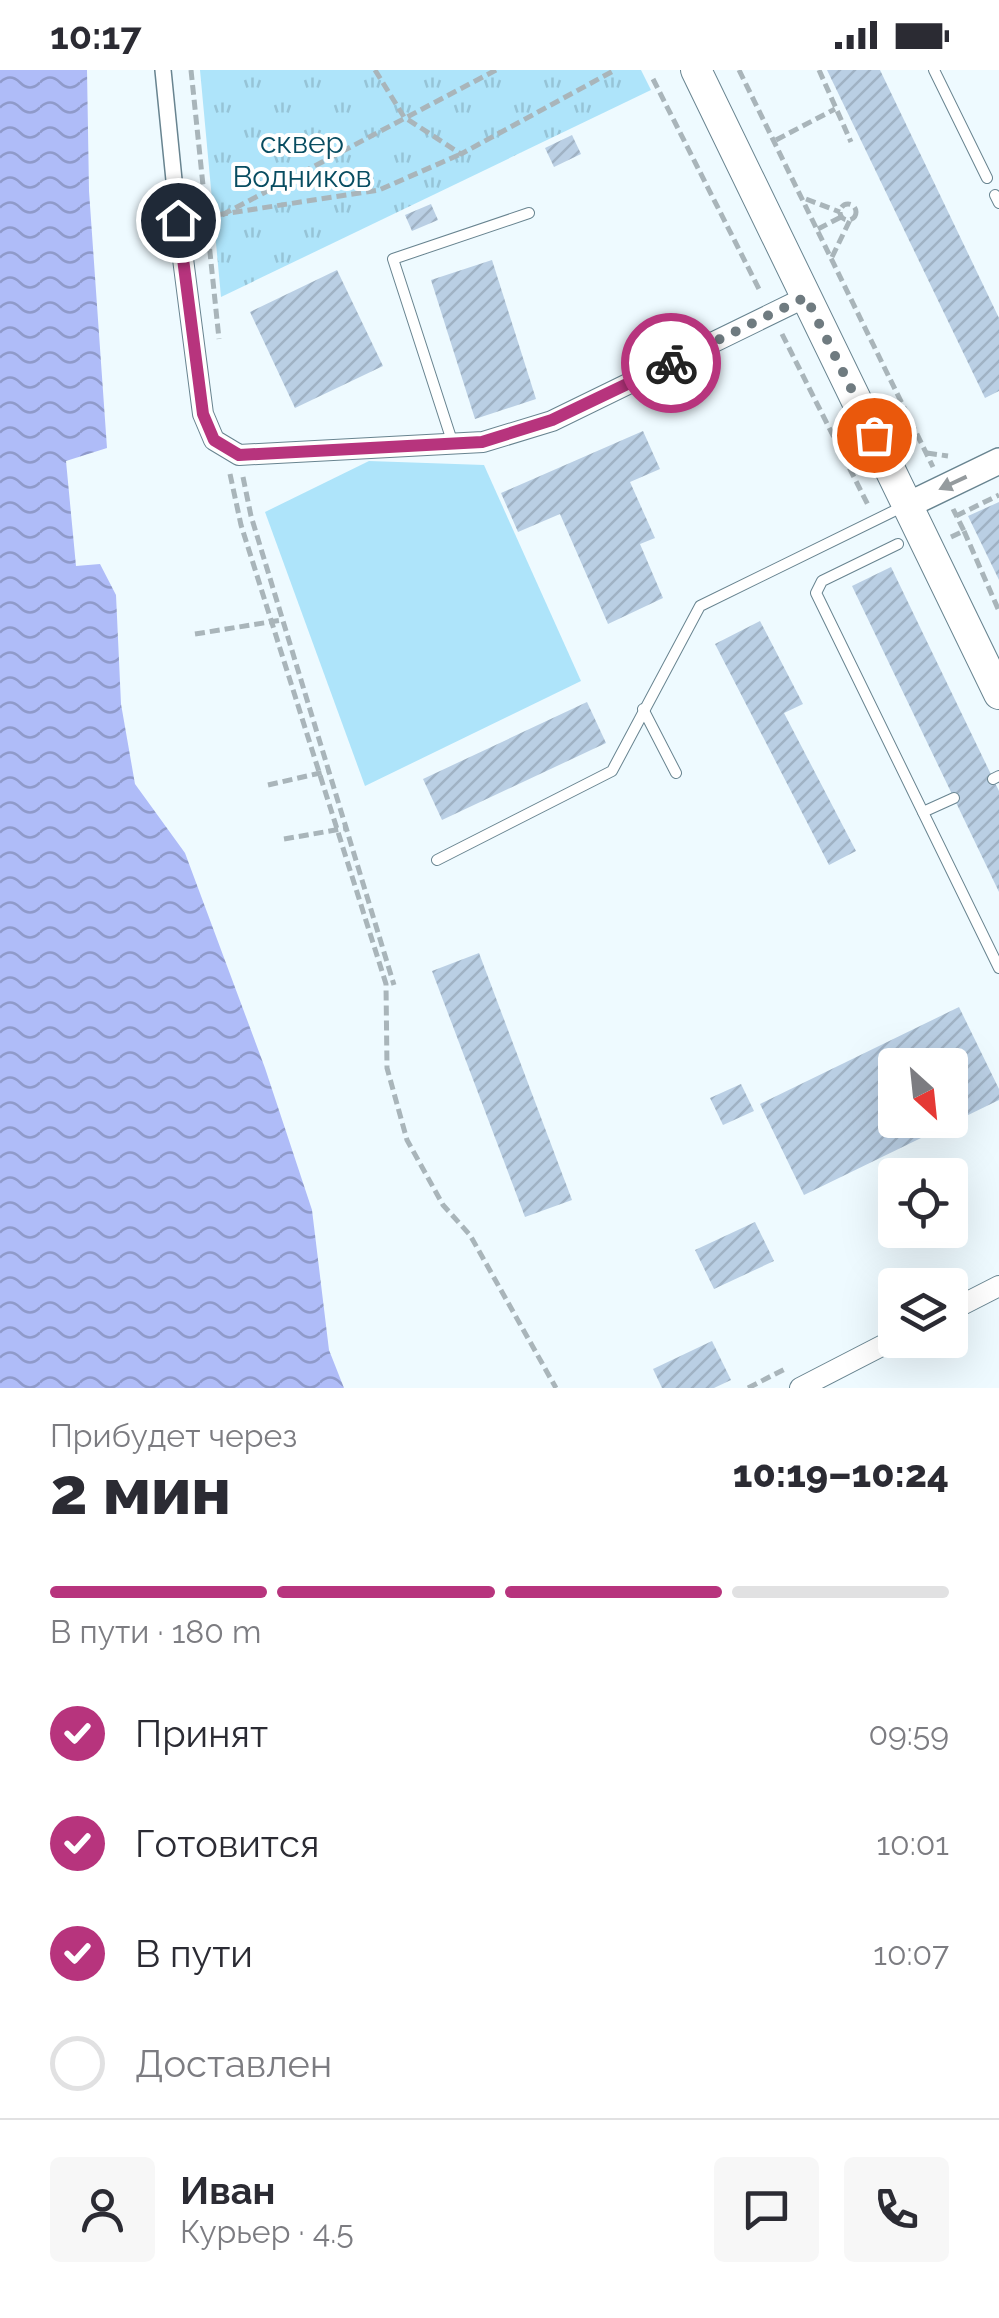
<!DOCTYPE html>
<html lang="ru">
<head>
<meta charset="utf-8">
<style>
  body { margin:0; font-family:Raleway,sans-serif; background:#f7f7f7; color:#2b2b33; height:100vh; display:flex; flex-direction:column; font-size:38px; white-space:nowrap }
  * { box-sizing:border-box; margin:0 }
  p { font-size:32px; color:#7c7c81 }
  .icon { flex:none; width:55px; height:55px; fill:none; stroke:currentColor; stroke-width:2; stroke-linecap:round; stroke-linejoin:round }
  .map { position:relative; height:1318px; overflow:hidden }
  .side { display:flex; flex-direction:column; background:#fff; flex:1 }
  .side>* { flex:none }
  .needle { width:65px; rotate:153deg }
  .tools { position:absolute; left:878px; top:978px; display:grid; gap:20px }
  .tools a { display:grid; place-items:center; width:90px; height:90px; border-radius:10px; background:#fff; box-shadow:0 10px 40px #0002; font-size:50px }
  .pin { position:absolute; display:grid; place-items:center; width:85px; height:85px; color:#fff; margin:-42px; border:5px solid #fff; border-radius:50%; box-shadow:0 2px 10px #0007 }
  .courier { position:absolute; display:grid; place-items:center; width:100px; height:100px; margin:-50px; border:8px solid #b7347d; border-radius:50%; background:#fff; color:#222; box-shadow:0 2px 12px #0007 }
  .head em { font-style:normal; font-weight:800 }
  .head div { display:flex; flex-direction:column-reverse }
  .head { display:flex; align-items:center; justify-content:space-between; height:170px; padding:0 50px }
  h1 { font-size:65px; font-weight:800; line-height:75px }
  .bar { display:grid; grid-template-columns:repeat(4,1fr); gap:15px 10px; align-content:center; height:120px; padding:0 50px }
  .bar i { height:12px; border-radius:8px; background:#e1e1e2 }
  .bar .on { background:#b7347d }
  .bar p { grid-column:span 4 }
  .line { display:flex; align-items:center; gap:25px; padding:0 50px; border-top:2px solid #e1e1e2 }
  .line div { flex:1 }
  .round { display:grid; place-items:center; flex:none; width:105px; height:105px; border-radius:10px; background:#f7f7f7 }
  ol { padding:0 50px; list-style:none }
  li { display:flex; align-items:center; gap:30px; height:110px }
  li p { margin-inline-start:auto }
  li .icon { padding:10px; border-radius:50%; background:#b7347d; color:#fff; stroke-width:4 }
  li:last-child { color:#7c7c81 }
  li i { width:55px; height:55px; border:5px solid #e1e1e2; border-radius:50% }
  .status { display:flex; justify-content:space-between; align-items:center; height:70px; padding:0 50px; background:#fff; direction:ltr }
  .status svg { height:28px; fill:currentColor }
  .map>svg:first-child { display:block }
  .grass { fill:#aee4fa }
  .park { fill:url(#park-tufts) }
  .water { fill:url(#water-waves) }
  .building { fill:url(#building-hatch); fill-rule:evenodd }
  .lines { fill:none; stroke-linecap:round; stroke-linejoin:round }
  .service-casing { stroke:#688490; stroke-width:12 }
  .pedestrian-casing { stroke:#688490; stroke-width:18 }
  .minor-casing { stroke:#688490; stroke-width:22 }
  .tertiary-casing { stroke:#688490; stroke-width:28 }
  .secondary-casing { stroke:#688490; stroke-width:32 }
  .path { stroke:#a9b5ba; stroke-width:5; stroke-dasharray:10 5; stroke-linecap:butt }
  .service { stroke:#fff; stroke-width:10 }
  .pedestrian { stroke:#fff; stroke-width:15 }
  .minor { stroke:#fff; stroke-width:20 }
  .tertiary { stroke:#fff; stroke-width:25 }
  .secondary { stroke:#fff; stroke-width:30 }
  .oneway { fill:#959b9e }
  .done { stroke:#6f7b80; stroke-width:10; stroke-dasharray:0 18 }
  .route { stroke:#b7347d; stroke-width:12 }
  .labels { text-anchor:middle; dominant-baseline:central; stroke-width:8; stroke-linejoin:round; paint-order:stroke }
  .park-label { font-size:30px; fill:#084d61; stroke:#fff }
</style>
</head>
<body>
<div class="status"><b>10:17</b><svg viewBox="0 0 49 12"><path d="M0 12V9h3v3zM5 12V6h3v6zM10 12V3h3v9zM15 12V0h3v12zM26 1h20v11H26zM47 4h2v5h-2z"/></svg></div>
<div class="map">
<svg width="999" height="1318" viewBox="0 0 999 1318">
  <defs>
    <pattern id="park-tufts" width="24" height="20" patternUnits="userSpaceOnUse" patternTransform="scale(2.5)"><rect width="24" height="20" fill="#aee4fa"/><path d="M3 7l-1-3M5 7V3M7 7l1-3M15 17l-1-3M17 17v-4M19 17l1-3" fill="none" stroke="#96c4d7"/></pattern>
    <pattern id="water-waves" width="16" height="10" patternUnits="userSpaceOnUse" patternTransform="scale(2.5)"><rect width="16" height="10" fill="#afbcf8"/><path d="M0 5q4-4 8 0t8 0" fill="none" stroke="#8f9aca"/></pattern>
    <pattern id="building-hatch" width="6" height="6" patternUnits="userSpaceOnUse" patternTransform="scale(2.5)"><rect width="6" height="6" fill="#bacfe4"/><path d="M-1 1l2-2M0 6l6-6M5 7l2-2" fill="none" stroke="#a0b2c4"/></pattern>
  </defs>
  <rect width="100%" height="100%" fill="#eefaff"/>
  <polygon class="grass" points="369,391 484,395 581,611 365,716 265,442"/>
  <polygon class="park" points="200,0 641,0 651,20 221,227"/>
  <polygon class="water" points="0,0 87,0 89,121 107,378 66,391 76,496 100,494 116,525 121,634 135,714 185,783 265,998 312,1140 329,1280 344,1318 0,1318"/>
  <g class="building">
    <polygon points="827,0 880,0 999,248 999,321 985,328"/>
    <polygon points="572,65 581,84 554,97 545,78"/>
    <polygon points="431,134 438,150 412,161 405,145"/>
    <polygon points="492,190 536,329 475,349 431,210"/>
    <polygon points="337,200 383,296 295,338 250,242"/>
    <polygon points="643,361 660,399 630,412 655,468 640,474 663,528 608,554 560,444 518,462 501,423"/>
    <polygon points="999,432 999,510 968,446"/>
    <polygon points="891,497 999,721 999,822 852,516"/>
    <polygon points="760,551 803,634 784,643 856,781 829,795 715,574"/>
    <polygon points="587,632 606,673 442,750 423,709"/>
    <polygon points="479,883 572,1130 525,1147 432,901"/>
    <path d="M959 937 999 1019V1030L804 1125 760 1034ZM895 995H950V1050H895Z"/>
    <polygon points="741,1014 754,1041 723,1055 710,1028"/>
    <polygon points="755,1152 774,1191 714,1219 695,1180"/>
    <polygon points="712,1271 731,1310 714,1318 662,1318 653,1299"/>
  </g>
  <g class="lines">
    <g class="service-casing">
      <g id="service">
        <polyline points="934,0 987,108"/>
        <polyline points="995,125 999,133"/>
        <polyline points="453,374 393,189 529,143"/>
        <polyline points="898,474 822,511 816,523 999,898"/>
        <polyline points="643,639 676,703"/>
        <polyline points="993,709 999,706"/>
        <polyline points="923,742 954,728"/>
        <polyline points="437,790 612,701 700,536 902,437"/>
      </g>
    </g>
    <g class="pedestrian-casing">
      <polyline id="pedestrian" points="163,0 178,150"/>
    </g>
    <g class="minor-casing">
      <g id="minor">
        <polyline points="178,150 203,344 214,370 239,385 483,372 552,351 806,227"/>
        <polyline points="950,1241 999,1216"/>
        <polyline points="800,1318 895,1269"/>
      </g>
    </g>
    <g class="tertiary-casing">
      <polyline id="tertiary" points="908,435 999,391"/>
    </g>
    <g class="secondary-casing">
      <polyline id="secondary" points="696,0 999,624"/>
    </g>
    <g class="path">
      <polyline points="191,0 219,269"/>
      <polyline points="375,0 404,47 461,84 615,0"/>
      <polyline points="739,0 933,397"/>
      <polyline points="819,0 851,72"/>
      <polyline points="653,9 761,223"/>
      <polyline points="776,70 835,39"/>
      <polyline points="806,129 840,142"/>
      <circle cx="848" cy="142" r="8"/>
      <polyline points="222,145 496,0"/>
      <polyline points="203,147 379,120 461,84"/>
      <polyline points="818,159 841,147"/>
      <polyline points="832,187 850,150"/>
      <polyline points="782,264 869,437"/>
      <polyline points="927,383 948,386"/>
      <polyline points="230,404 241,455 386,914 387,998 407,1070 443,1135 470,1165 556,1318"/>
      <polyline points="243,407 251,446 394,915"/>
      <polyline points="956,446 999,425"/>
      <polyline points="964,461 999,541"/>
      <polyline points="951,467 964,461 953,439"/>
      <polyline points="195,564 282,550"/>
      <polyline points="268,715 329,701"/>
      <polyline points="284,769 347,758"/>
      <polyline points="748,1318 785,1299"/>
    </g>
    <use href="#service" class="service"/>
    <use href="#pedestrian" class="pedestrian"/>
    <use href="#minor" class="minor"/>
    <use href="#tertiary" class="tertiary"/>
    <use href="#secondary" class="secondary"/>
  </g>
  <defs><path id="oneway-solid" d="M-6-.8H1V-3.2L6.5 0L1 3.2V.8H-6Z" transform="scale(2.5)"/></defs>
  <use class="oneway" href="#oneway-solid" transform="translate(953 413) rotate(155)"/>
  <g class="lines">
    <polyline class="done" points="671,293 806,227 874,365"/>
    <polyline class="route" points="178,150 203,344 214,370 239,385 482,372 552,350 671,293"/>
  </g>
  <g class="labels">
    <g class="park-label">
      <text x="302" y="72">сквер<tspan x="302" dy="34">Водников</tspan></text>
    </g>
  </g>
</svg>
<div class="tools">
<a><svg class="needle" viewBox="-14 -14 28 28"><path d="M0-13l5 13h-10z" fill="#e53935"/><path d="M0 13l5-13h-10z" fill="#7c7c81"/></svg></a>
<a><svg class="icon" aria-label="locate" viewBox="0 0 24 24"><circle cx="12" cy="12" r="6"/><path d="M12 2v4M12 18v4M2 12h4M18 12h4"/></svg></a>
<a><svg class="icon" aria-label="layers" viewBox="0 0 24 24"><path d="M12 4l9 5-9 5-9-5zM3 14l9 5 9-5"/></svg></a>
</div>
<div class="pin" style="left:874px;top:365px;background:#ea580c"><svg class="icon" aria-label="bag" viewBox="0 0 24 24"><path d="M5 8h14l-1 12H6zM9 8a3 3 0 0 1 6 0"/></svg></div>
<div class="pin" style="left:178px;top:150px;background:#1f2937"><svg class="icon" aria-label="home" viewBox="0 0 24 24"><path d="M3 11l9-7 9 7M6 9v11h12V9"/></svg></div>
<div class="courier" style="left:671px;top:293px"><svg class="icon" aria-label="bike" viewBox="0 0 24 24"><circle cx="6" cy="16" r="4"/><circle cx="18" cy="16" r="4"/><path d="M6 16l4-8h5l3 8M10 8l3 8H6M13 5h3"/></svg></div>
</div>
<section class="side">
<div class="head"><div><h1>2 мин</h1><p>Прибудет через</p></div><em>10:19–10:24</em></div>
<div class="bar"><i class="on"></i><i class="on"></i><i class="on"></i><i></i><p>В пути · 180 m</p></div>
<ol>
<li><svg class="icon" aria-label="check" viewBox="0 0 24 24"><path d="M5 12l5 5 9-10"/></svg>Принят<p>09:59</p></li>
<li><svg class="icon" aria-label="check" viewBox="0 0 24 24"><path d="M5 12l5 5 9-10"/></svg>Готовится<p>10:01</p></li>
<li><svg class="icon" aria-label="check" viewBox="0 0 24 24"><path d="M5 12l5 5 9-10"/></svg>В пути<p>10:07</p></li>
<li><i></i>Доставлен</li>
</ol>
<div class="line" style="height:180px"><a class="round"><svg class="icon" aria-label="person" viewBox="0 0 24 24"><circle cx="12" cy="8" r="4"/><path d="M4 21q1-7 8-7t8 7"/></svg></a><div><b>Иван</b><p>Курьер · 4.5</p></div><a class="round"><svg class="icon" aria-label="chat" viewBox="0 0 24 24"><path d="M4 5h16v11H9l-5 4z"/></svg></a><a class="round"><svg class="icon" aria-label="phone" viewBox="0 0 24 24"><path d="M5 4h4l2 5-3 2q2 4 5 5l2-3 5 2v4C11 20 4 13 5 4z"/></svg></a></div>
</section>
</body>
</html>
